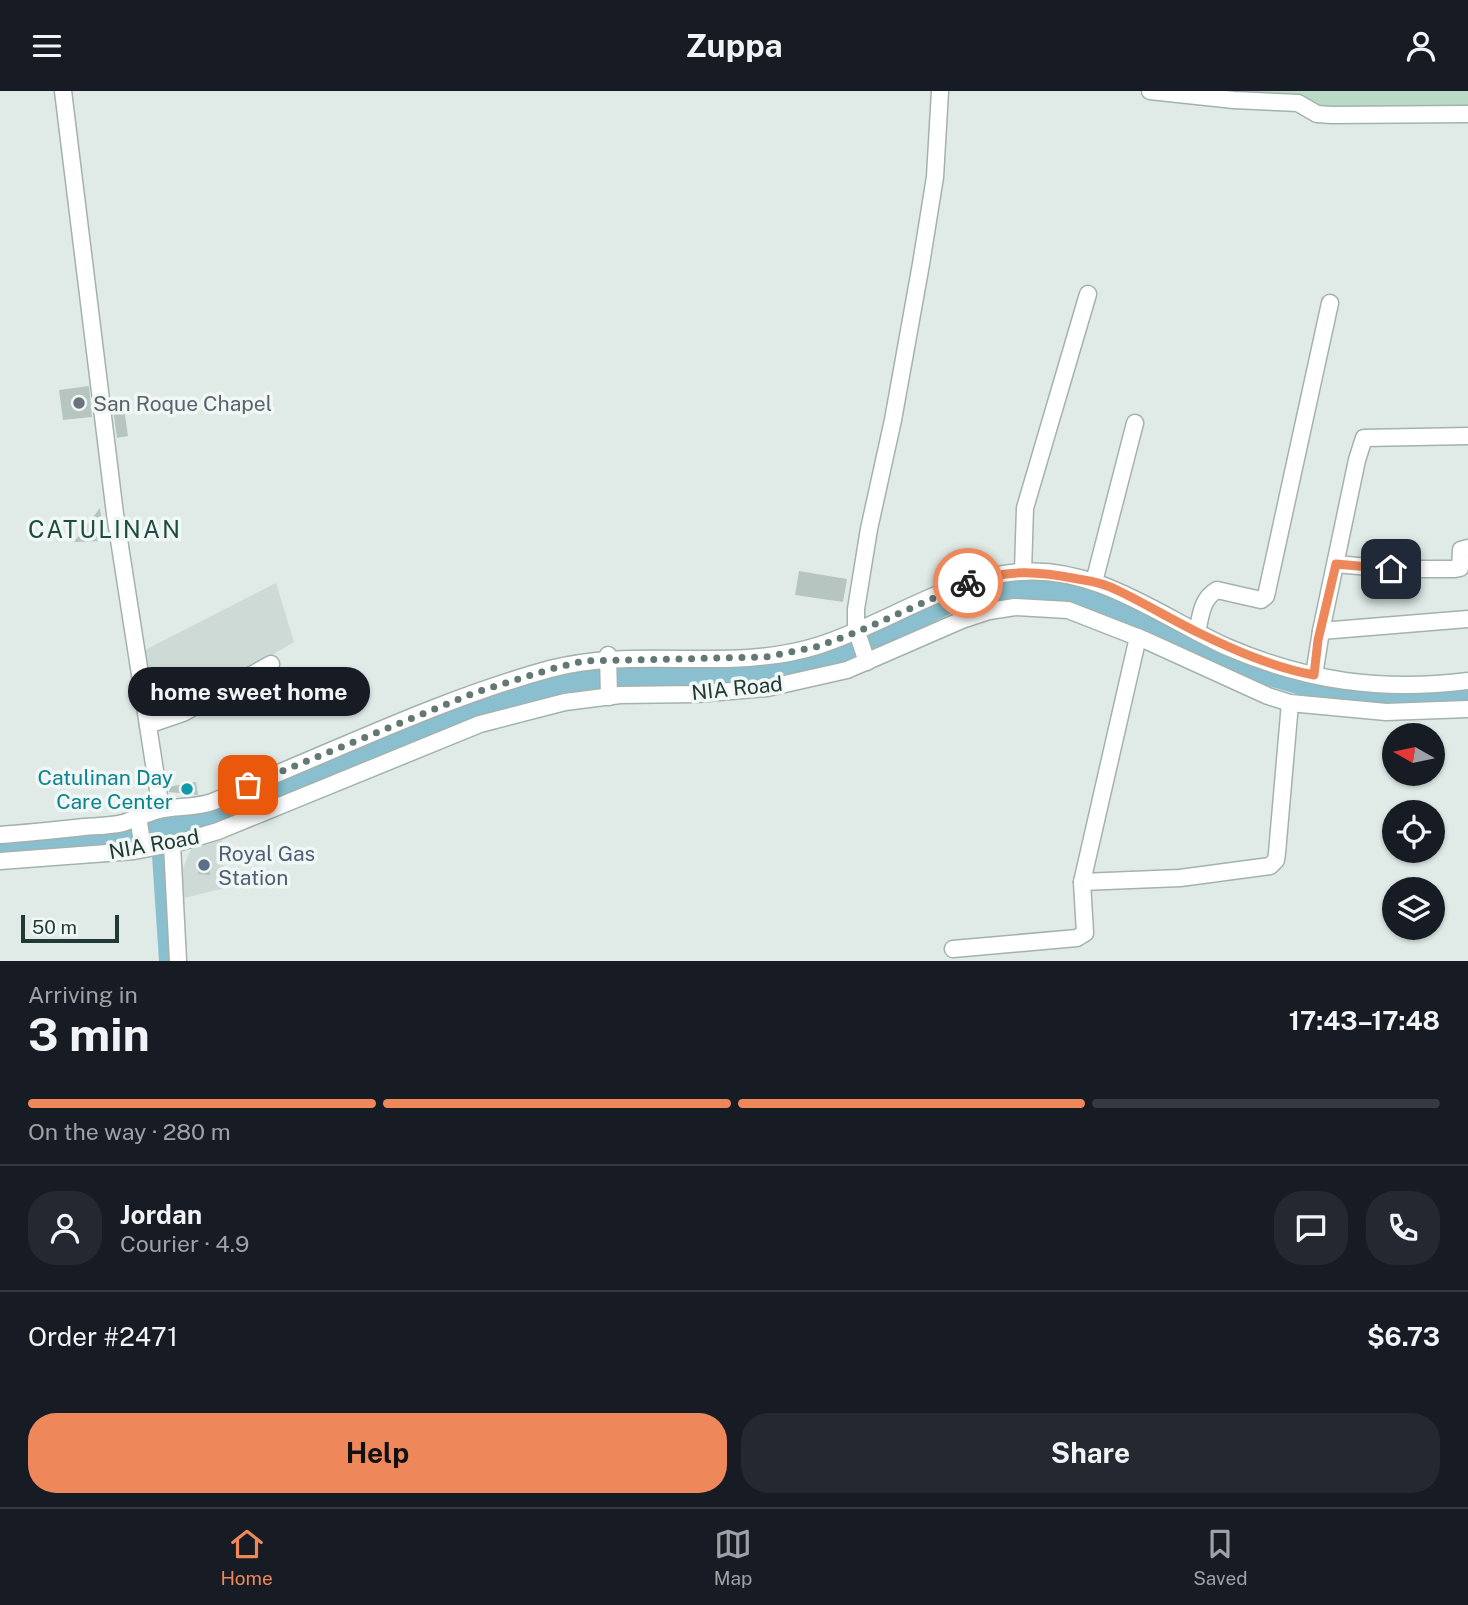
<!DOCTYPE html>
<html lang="en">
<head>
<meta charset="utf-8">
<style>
  body { margin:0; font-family:"Public Sans",sans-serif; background:#242831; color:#f1f3f6; height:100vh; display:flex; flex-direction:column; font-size:26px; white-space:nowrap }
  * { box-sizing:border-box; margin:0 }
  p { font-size:23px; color:#9ea1a6 }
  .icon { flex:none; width:38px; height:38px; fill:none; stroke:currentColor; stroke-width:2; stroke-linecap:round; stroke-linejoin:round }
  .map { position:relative; height:870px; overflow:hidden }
  .panel { display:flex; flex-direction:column; background:#171b24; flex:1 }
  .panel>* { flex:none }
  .needle { width:46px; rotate:279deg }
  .fabs { position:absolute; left:1382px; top:632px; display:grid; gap:14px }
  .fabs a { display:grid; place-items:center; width:63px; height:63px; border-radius:50%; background:#171b24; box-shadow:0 2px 5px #0004; font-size:35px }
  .scale { position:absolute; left:21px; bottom:18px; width:98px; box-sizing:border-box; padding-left:7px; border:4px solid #213a35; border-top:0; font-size:19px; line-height:24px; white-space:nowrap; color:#213a35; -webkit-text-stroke:5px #f0f7f4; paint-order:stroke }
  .pin { position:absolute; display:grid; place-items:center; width:60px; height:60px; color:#fff; margin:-30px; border-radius:14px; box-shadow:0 4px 10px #0006 }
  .courier { position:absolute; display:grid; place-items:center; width:70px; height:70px; margin:-35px; border:5px solid #ee885b; border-radius:50%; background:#fff; color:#222; box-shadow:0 2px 9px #0007 }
  .bubble { position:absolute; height:49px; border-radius:24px; background:#171b24; box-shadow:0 2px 5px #0004; font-size:23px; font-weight:700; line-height:49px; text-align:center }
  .overview em { font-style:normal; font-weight:700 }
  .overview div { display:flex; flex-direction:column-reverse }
  .overview { display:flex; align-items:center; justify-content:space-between; height:119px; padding:0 28px }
  h1 { font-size:46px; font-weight:700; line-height:52px }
  .bar { display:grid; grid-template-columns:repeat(4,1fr); gap:10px 7px; align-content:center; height:84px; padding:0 28px }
  .bar i { height:9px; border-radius:5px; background:#363941 }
  .bar .current { background:#ee885b }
  .bar p { grid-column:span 4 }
  .line { display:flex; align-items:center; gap:18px; padding:0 28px; border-top:2px solid #363941 }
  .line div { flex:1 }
  .round { display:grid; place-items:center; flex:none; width:74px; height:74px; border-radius:28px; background:#242831 }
  .primary-button { display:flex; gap:14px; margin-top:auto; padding:14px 28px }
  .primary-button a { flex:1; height:80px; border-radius:28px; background:#ee885b; color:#111; font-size:28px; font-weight:700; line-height:80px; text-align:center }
  .primary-button a+a { background:#242831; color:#f1f3f6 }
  header { display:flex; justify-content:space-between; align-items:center; height:91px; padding:0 28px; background:#171b24; font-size:32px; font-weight:700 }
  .menu { display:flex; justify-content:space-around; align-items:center; height:98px; border-top:2px solid #363941; background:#171b24; font-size:19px; color:#9ea1a6 }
  .menu a { display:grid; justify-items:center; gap:4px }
  .menu .current { color:#ee885b }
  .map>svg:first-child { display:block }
  .built { fill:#cedad6 }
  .green { fill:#b9dbc5 }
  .water { fill:#89bfce }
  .building { fill:#b6c5c0 }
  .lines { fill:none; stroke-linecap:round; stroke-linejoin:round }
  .minor-casing { stroke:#a3b2ae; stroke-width:19 }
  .minor { stroke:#fff; stroke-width:16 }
  .done { stroke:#647873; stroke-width:7; stroke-dasharray:0 12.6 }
  .route { stroke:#ee885b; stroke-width:9 }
  .worship-dot { fill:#6b7280; stroke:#f0f7f4; stroke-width:2.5 }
  .culture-dot { fill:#0f9aa8; stroke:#f0f7f4; stroke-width:2.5 }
  .service-dot { fill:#5c6f8a; stroke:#f0f7f4; stroke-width:2.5 }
  .labels { text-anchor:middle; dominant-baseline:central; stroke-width:7; stroke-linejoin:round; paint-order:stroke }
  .worship-label { font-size:21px; fill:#5b616d; stroke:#f0f7f4; text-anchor:start }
  .street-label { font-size:21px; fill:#213a35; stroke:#f0f7f4 }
  .culture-label { font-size:21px; fill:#0d838f; stroke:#f0f7f4; text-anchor:end }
  .service-label { font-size:21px; fill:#4e5e75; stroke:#f0f7f4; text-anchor:start }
  .quarter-label { font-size:24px; letter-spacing:2px; fill:#1e4c43; stroke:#f0f7f4 }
</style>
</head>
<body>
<header><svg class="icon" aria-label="menu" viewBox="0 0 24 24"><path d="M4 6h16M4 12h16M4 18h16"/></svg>Zuppa<svg class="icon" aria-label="person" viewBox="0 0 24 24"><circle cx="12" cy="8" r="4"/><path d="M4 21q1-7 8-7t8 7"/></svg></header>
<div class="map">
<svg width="1468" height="870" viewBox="0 0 1468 870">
  <rect width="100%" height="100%" fill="#e0ebe7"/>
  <g class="built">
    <polygon points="276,492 294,551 176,621 155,629 143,560"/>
    <polygon points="222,745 225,797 180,808 181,782 193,753"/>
  </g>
  <polygon class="green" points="1198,0 1468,0 1468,18 1362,22"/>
  <path class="water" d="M1020 485C1031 486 1042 485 1052 487 1126 502 1190 544 1258 574 1319 601 1402 606 1468 598V610L1382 614 1300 604 1265 594 1222 576 1147 540 1069 511 1016 509 988 512 958 519 846 575 768 592 593 601 181 745 172 870H159L151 750 135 753 0 764V749L121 738 477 606 594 574 767 572 940 506Z"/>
  <g class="building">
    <polygon points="89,295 92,326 63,329 59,299"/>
    <polygon points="124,317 128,345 117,347 113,319"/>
    <polygon points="100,417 104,450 74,451"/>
    <polygon points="799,480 847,488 843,511 795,504"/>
    <polygon points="196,691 198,704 169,701 168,696"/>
    <polygon points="199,767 211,768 210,784 198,783"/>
  </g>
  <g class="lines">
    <g class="minor-casing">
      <g id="minor">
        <polyline points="63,0 115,423 161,718"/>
        <polyline points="1150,0 1234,9 1298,12 1317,23 1332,24 1468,23"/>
        <polyline points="1336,473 1391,478 1455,478 1460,477 1461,459 1468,457"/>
        <polyline points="1023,480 1025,417 1088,203"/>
        <polyline points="1094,491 1135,332"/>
        <polyline points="1321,540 1357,369 1364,347 1468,345"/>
        <path d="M1197 541C1201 525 1201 508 1217 499L1261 509 1266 505 1330 212"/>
        <polyline points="608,564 609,606"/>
        <polyline points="867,571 856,538 856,518 869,438 893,329 921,173 935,86 940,0"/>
        <polyline points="1314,584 1321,540 1468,528"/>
        <polyline points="148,634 183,622 271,573"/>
        <polyline points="138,725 143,758"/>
        <path d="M0 744C28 742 56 739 84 736 97 735 111 735 123 732 135 728 147 722 159 719 176 715 196 717 212 711 229 705 245 695 262 689 356 650 451 605 550 578 637 555 730 582 817 555 885 534 948 487 1019 481 1096 474 1161 526 1227 556 1306 590 1382 601 1468 590"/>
        <polyline points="172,753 178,870"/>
        <polyline points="0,770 134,760 181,751 218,740 480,633 565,611 620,604 696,603 767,597 847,579 962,529 989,520 1015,516 1068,519 1145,549 1268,605 1290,612 1386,621 1468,618"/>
        <polyline points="1082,791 1180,787 1270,775 1276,769 1277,762 1290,612"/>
        <polyline points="953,858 1077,847 1085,842 1082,791 1138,546"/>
      </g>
    </g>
    <use href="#minor" class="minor"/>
  </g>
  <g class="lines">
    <polyline class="done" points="248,694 474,602 551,578 584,570 766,566 816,556 857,541 968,492"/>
    <path class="route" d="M968 492C1008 478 1037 480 1078 488 1092 490 1106 493 1119 500 1146 513 1172 529 1199 542 1236 560 1273 576 1314 584L1318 549 1336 473 1391 478"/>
  </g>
  <circle class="worship-dot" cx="79" cy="312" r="7"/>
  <circle class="culture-dot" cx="187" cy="698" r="7"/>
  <circle class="service-dot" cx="204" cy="774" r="7"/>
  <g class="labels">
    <g class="worship-label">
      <text x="93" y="312">San Roque Chapel</text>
    </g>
    <g class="street-label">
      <text transform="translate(737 597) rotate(-6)">NIA Road</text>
      <text transform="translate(154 753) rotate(-10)">NIA Road</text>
    </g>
    <g class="culture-label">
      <text x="173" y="686">Catulinan Day<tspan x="173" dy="24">Care Center</tspan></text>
    </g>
    <g class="service-label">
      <text x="218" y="762">Royal Gas<tspan x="218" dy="24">Station</tspan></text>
    </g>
    <g class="quarter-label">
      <text x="105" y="438">CATULINAN</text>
    </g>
  </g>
</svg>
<div class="fabs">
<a><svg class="needle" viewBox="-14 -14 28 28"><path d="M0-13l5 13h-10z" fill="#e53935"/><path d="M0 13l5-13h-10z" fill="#9ea1a6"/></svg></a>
<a><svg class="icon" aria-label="locate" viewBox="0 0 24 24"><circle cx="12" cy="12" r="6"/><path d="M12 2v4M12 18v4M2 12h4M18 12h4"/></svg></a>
<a><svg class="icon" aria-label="layers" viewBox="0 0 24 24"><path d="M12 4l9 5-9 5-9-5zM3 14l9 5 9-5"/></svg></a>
</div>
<div class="scale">50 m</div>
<div class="pin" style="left:248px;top:694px;background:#ea580c"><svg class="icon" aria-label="bag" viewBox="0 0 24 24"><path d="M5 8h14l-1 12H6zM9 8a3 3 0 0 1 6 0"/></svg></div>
<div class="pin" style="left:1391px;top:478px;background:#1f2937"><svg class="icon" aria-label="home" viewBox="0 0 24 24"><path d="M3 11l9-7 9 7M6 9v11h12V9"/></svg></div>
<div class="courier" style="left:968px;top:492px"><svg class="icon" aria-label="bike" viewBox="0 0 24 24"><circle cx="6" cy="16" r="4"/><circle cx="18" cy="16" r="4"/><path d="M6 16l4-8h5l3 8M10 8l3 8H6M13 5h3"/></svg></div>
<div class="bubble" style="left:128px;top:576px;width:242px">home sweet home</div>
</div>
<section class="panel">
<div class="overview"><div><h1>3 min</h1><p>Arriving in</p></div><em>17:43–17:48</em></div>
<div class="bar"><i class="current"></i><i class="current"></i><i class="current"></i><i></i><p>On the way · 280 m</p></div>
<div class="line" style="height:126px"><a class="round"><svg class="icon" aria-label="person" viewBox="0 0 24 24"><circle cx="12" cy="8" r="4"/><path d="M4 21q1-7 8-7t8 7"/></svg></a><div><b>Jordan</b><p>Courier · 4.9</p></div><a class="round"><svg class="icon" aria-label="chat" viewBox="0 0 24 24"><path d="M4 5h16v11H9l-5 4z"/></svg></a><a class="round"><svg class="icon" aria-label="phone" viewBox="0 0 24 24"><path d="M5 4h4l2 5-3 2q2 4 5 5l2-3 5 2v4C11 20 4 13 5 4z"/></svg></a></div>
<div class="line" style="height:91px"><div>Order #2471</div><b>$6.73</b></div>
<div class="primary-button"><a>Help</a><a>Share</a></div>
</section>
<nav class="menu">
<a class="current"><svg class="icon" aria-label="home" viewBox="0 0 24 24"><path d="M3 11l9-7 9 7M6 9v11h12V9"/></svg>Home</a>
<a><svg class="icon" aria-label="map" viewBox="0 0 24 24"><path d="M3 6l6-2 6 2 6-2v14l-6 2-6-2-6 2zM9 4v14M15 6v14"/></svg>Map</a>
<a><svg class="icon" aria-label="saved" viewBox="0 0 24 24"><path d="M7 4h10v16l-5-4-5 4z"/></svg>Saved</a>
</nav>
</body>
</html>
